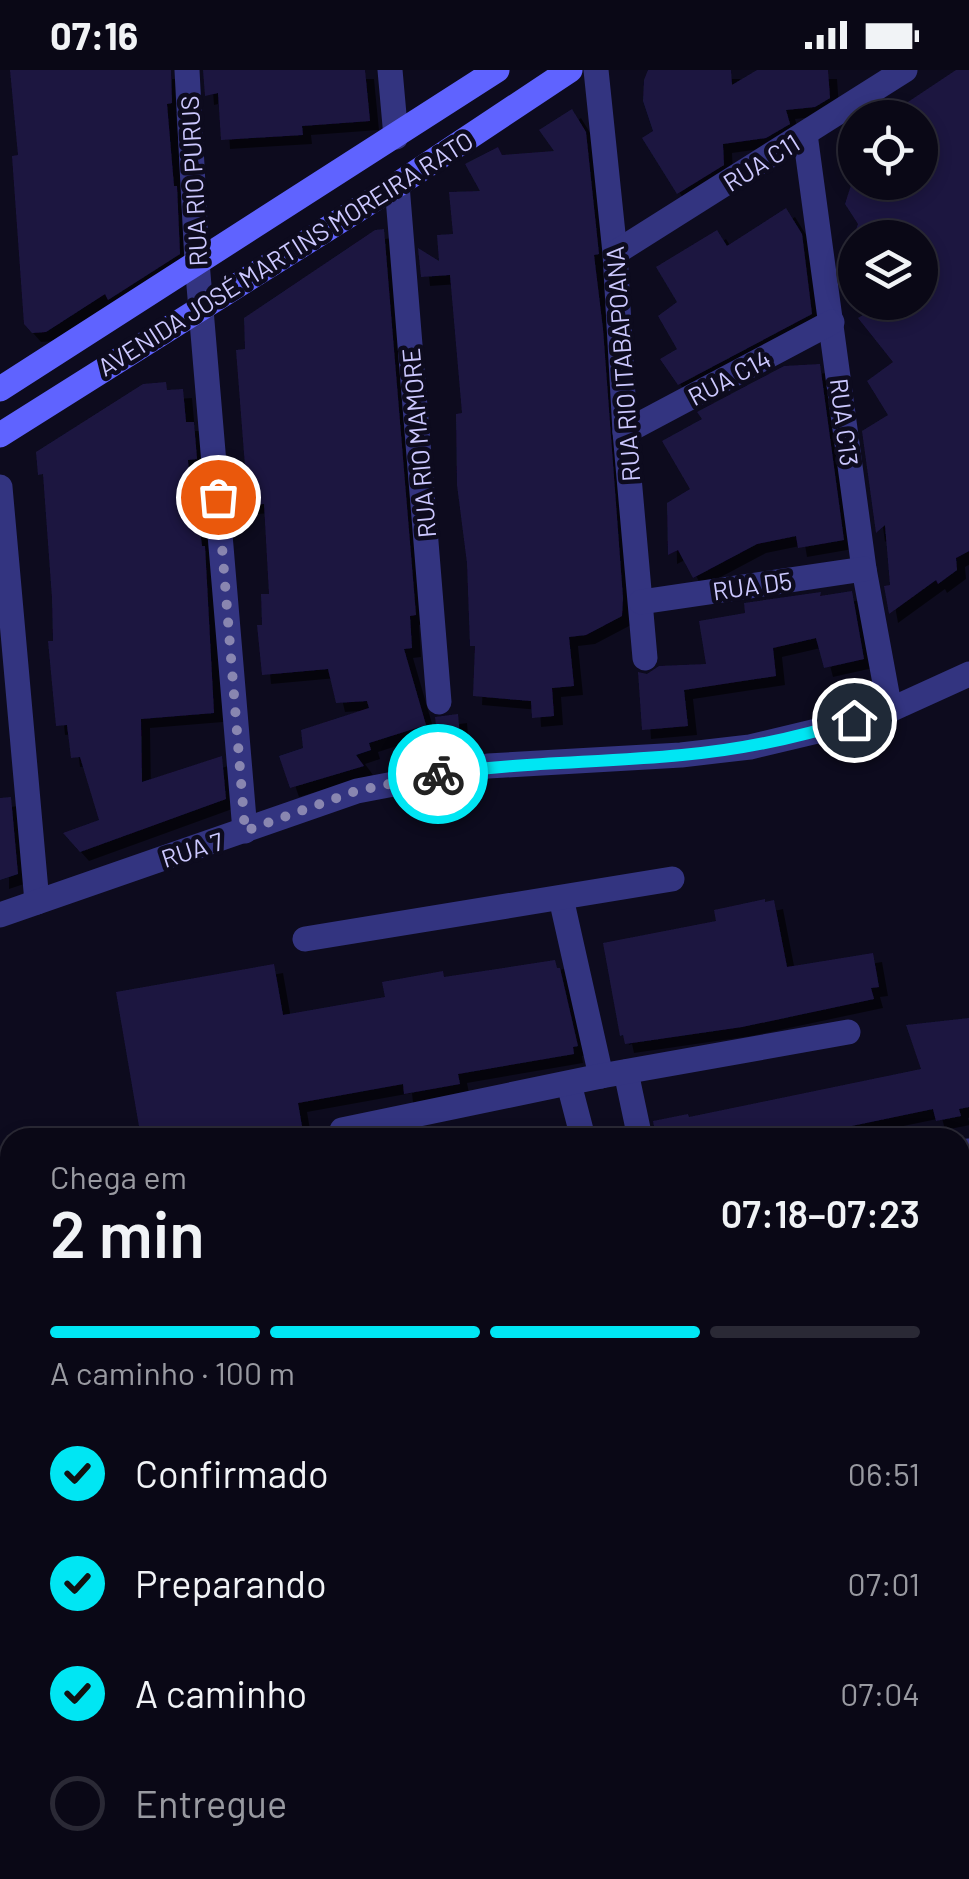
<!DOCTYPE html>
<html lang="pt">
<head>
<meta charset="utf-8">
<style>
  body { margin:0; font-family:Barlow,sans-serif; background:#13111f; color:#f1f3f6; height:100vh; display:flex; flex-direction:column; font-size:38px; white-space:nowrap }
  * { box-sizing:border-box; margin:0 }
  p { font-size:32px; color:#999aa1 }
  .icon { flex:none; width:55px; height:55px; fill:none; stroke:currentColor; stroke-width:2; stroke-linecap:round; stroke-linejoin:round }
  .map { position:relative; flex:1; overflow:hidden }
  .sheet { position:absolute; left:0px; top:1058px; width:970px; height:752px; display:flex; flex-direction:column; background:#0a0816; border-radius:30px 30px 0 0; box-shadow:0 5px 15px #0003,0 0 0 2px #2a2935 }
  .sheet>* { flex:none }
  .controls { position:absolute; left:838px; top:30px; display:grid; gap:20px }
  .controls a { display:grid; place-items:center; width:100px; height:100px; border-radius:50%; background:#0a0816; box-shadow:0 5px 15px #0003,0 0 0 2px #2a2935; font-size:50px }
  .pin { position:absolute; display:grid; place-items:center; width:85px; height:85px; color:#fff; margin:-42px; border:5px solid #fff; border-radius:50%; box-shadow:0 2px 10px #0007 }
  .courier { position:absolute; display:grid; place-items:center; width:100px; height:100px; margin:-50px; border:8px solid #00e6f3; border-radius:50%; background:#fff; color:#222; box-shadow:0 2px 12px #0007 }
  .summary em { font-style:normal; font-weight:600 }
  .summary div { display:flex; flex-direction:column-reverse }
  .summary { display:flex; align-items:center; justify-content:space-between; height:170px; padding:0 50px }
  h1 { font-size:65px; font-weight:600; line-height:75px }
  .bar { display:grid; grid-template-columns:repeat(4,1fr); gap:15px 10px; align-content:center; height:120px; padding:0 50px }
  .bar i { height:12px; border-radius:8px; background:#2a2935 }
  .bar .selected { background:#00e6f3 }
  .bar p { grid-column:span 4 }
  ol { padding:0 50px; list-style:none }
  li { display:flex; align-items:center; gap:30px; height:110px }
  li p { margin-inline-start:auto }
  li .icon { padding:10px; border-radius:50%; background:#00e6f3; color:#111; stroke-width:4 }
  li:last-child { color:#999aa1 }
  li i { width:55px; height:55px; border:5px solid #2a2935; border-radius:50% }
  .status { display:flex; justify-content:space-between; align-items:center; height:70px; padding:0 50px; background:#0a0816; direction:ltr }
  .status svg { height:28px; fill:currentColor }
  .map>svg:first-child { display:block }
  .green { fill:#0e2926 }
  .building { fill:#1c1640; filter:url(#shadow) }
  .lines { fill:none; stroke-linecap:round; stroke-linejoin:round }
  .street { stroke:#333480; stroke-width:25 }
  .secondary { stroke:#5f63ff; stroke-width:25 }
  .done { stroke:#8986b0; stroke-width:10; stroke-dasharray:0 18 }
  .route { stroke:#00e6f3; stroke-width:12 }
  .labels { text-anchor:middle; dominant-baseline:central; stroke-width:9; stroke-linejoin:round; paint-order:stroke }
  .street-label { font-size:25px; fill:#ccc8ff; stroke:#0d0b1e }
</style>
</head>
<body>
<div class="status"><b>07:16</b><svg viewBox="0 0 49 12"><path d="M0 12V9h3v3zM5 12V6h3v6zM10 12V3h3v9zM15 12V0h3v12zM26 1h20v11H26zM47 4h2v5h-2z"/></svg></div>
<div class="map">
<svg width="969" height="1809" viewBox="0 0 969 1809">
  <defs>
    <filter id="shadow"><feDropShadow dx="9" dy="9" stdDeviation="0" flood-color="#0009"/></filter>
  </defs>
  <rect width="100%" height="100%" fill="#0d0b1e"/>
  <g class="green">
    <polygon points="969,1426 969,1784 960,1785 960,1428"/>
    <polygon points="10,1620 10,1800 854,1800 790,1809 0,1809 0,1622"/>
  </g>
  <g class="building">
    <polygon points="10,0 171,0 172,33 167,34 174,116 177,116 180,184 108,230 105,224 46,262 32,263 24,254 12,86 18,85"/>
    <polygon points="203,0 365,0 370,51 302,56 303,65 221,70 218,23 205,26"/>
    <polygon points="648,0 731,0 732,15 757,0 828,0 830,28 815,37 786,40 790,54 766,68 723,74 724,95 677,124 642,68 653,61 643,31 644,10"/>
    <polygon points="956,0 969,0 969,481 956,488 957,500 938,514 936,510 889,544 884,516 890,515 885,455 876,463 862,361 888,345 867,311 893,292 858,248 884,232 920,232 920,168 853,168 858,154 845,134 852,112 920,112 920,48 884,48"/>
    <polygon points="572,39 586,62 599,184 594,185 603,259 623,528 622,546 586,565 569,567 574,616 552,618 554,646 532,648 531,631 473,626 475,576 470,576 467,493 457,415 456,344 462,343 450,205 421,207 418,178 439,191 437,165 453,164 449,122 480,121 465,94 498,77 502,85 554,81 539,60"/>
    <polygon points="786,138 802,164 812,244 678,315 660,289 677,279 658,246 677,232 656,197 717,160 727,176"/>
    <polygon points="384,159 416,545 410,546 412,578 404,579 426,655 369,673 371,680 356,685 364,696 290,718 279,686 303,678 301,660 369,638 367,631 336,633 328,599 262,605 257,555 262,555 261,524 269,524 264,434 248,435 236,280 245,279 244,248 375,160"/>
    <polygon points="820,294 844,470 798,478 796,466 757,474 693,508 678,480 668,485 667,433 690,419 662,371 702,349 697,342 784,296"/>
    <polygon points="166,312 167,320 183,319 186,352 194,352 197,389 188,390 191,435 197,435 202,476 205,476 214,643 141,649 142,712 222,686 226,729 80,782 63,763 99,750 80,687 71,688 67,655 56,656 48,571 53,571 52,528 43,404 38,405 36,382 143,314"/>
    <polygon points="852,521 864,589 824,598 816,568 773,578 776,606 684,620 688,656 642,660 638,602 647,604 659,596 706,594 699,551 745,543 744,533 821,522 820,526"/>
    <polygon points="458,644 460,667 438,670 435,647"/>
    <polygon points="11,727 18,804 0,810 0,728"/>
    <polygon points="765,829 765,832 774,830 787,897 873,883 879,917 871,918 874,929 742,957 625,974 623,965 620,966 603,873 716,851 714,840"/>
    <polygon points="555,890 557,898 560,898 578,976 573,977 574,984 458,1004 460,1014 404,1024 403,1014 298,1033 304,1068 141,1068 116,922 274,894 283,945 385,927 382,912 443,901 444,907"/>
    <polygon points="969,948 969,1037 959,1039 961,1046 936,1051 933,1039 794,1068 656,1068 653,1051 688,1044 689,1047 921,999 906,955"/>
  </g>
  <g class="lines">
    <g class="street">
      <polyline points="187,0 197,192 245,761"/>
      <polyline points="390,0 396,67"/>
      <polyline points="596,0 615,183 625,362 645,588"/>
      <polyline points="805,64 864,499 890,640"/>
      <polyline points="397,115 439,632"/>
      <polyline points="615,183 905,0"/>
      <polyline points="625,362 832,252"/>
      <polyline points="0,417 37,832"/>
      <polyline points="641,532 864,499"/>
      <polyline points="561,828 601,1006"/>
      <polyline points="0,845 357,721 488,696 681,685 750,677 817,661 890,640 969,604"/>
      <polyline points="305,869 672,809"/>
      <polyline points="626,1002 640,1068"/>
      <polyline points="569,1014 583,1068"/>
      <polyline points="342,1060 601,1006 848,962"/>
      <polyline points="960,1082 969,1081"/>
      <polyline points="0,1262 10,1260"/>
      <polyline points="960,1382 969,1380"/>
      <polyline points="0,1564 10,1562"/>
    </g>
    <g class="secondary">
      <polyline points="0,319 497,0"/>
      <polyline points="0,365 397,115 570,0"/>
    </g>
  </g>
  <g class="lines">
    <polyline class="done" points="218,427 245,761 356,721 438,704"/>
    <path class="route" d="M438 704C519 692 600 693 682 685 740 680 797 668 854 650"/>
  </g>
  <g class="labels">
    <g class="street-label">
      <text transform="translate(761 92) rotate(-32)">RUA C11</text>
      <text transform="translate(193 111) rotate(-93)">RUA RIO PURUS</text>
      <text transform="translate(285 183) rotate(-32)">AVENIDA JOSÉ MARTINS MOREIRA RATO</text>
      <text transform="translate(622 294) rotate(-94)">RUA RIO ITABAPOANA</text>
      <text transform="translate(729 307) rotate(-28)">RUA C14</text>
      <text transform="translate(845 352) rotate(83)">RUA C13</text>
      <text transform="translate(418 373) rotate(-95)">RUA RIO MAMORE</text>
      <text transform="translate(752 515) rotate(-8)">RUA D5</text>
      <text transform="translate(192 779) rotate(-18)">RUA 7</text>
    </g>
  </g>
</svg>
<div class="controls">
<a><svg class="icon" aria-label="locate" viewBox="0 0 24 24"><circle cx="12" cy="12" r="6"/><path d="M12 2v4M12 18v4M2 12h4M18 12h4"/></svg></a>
<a><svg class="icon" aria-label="layers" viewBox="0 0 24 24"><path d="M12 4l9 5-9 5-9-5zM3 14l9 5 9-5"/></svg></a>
</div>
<div class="pin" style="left:218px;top:427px;background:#ea580c"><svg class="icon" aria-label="bag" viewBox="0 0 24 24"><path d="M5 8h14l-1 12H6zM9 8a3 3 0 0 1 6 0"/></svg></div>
<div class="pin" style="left:854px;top:650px;background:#1f2937"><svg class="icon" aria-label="home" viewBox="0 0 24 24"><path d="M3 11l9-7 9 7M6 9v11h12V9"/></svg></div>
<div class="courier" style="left:438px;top:704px"><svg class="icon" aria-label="bike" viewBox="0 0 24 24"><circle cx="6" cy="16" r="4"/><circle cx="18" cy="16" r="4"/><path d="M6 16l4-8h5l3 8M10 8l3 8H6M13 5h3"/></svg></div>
<section class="sheet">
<div class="summary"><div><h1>2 min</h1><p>Chega em</p></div><em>07:18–07:23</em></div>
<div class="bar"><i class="selected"></i><i class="selected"></i><i class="selected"></i><i></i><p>A caminho · 100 m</p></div>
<ol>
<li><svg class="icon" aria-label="check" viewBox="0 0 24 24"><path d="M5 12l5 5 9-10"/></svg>Confirmado<p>06:51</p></li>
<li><svg class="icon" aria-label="check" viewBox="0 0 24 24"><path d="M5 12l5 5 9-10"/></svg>Preparando<p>07:01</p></li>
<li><svg class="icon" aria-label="check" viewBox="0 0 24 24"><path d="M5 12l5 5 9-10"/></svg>A caminho<p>07:04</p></li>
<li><i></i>Entregue</li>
</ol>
</section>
</div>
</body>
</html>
